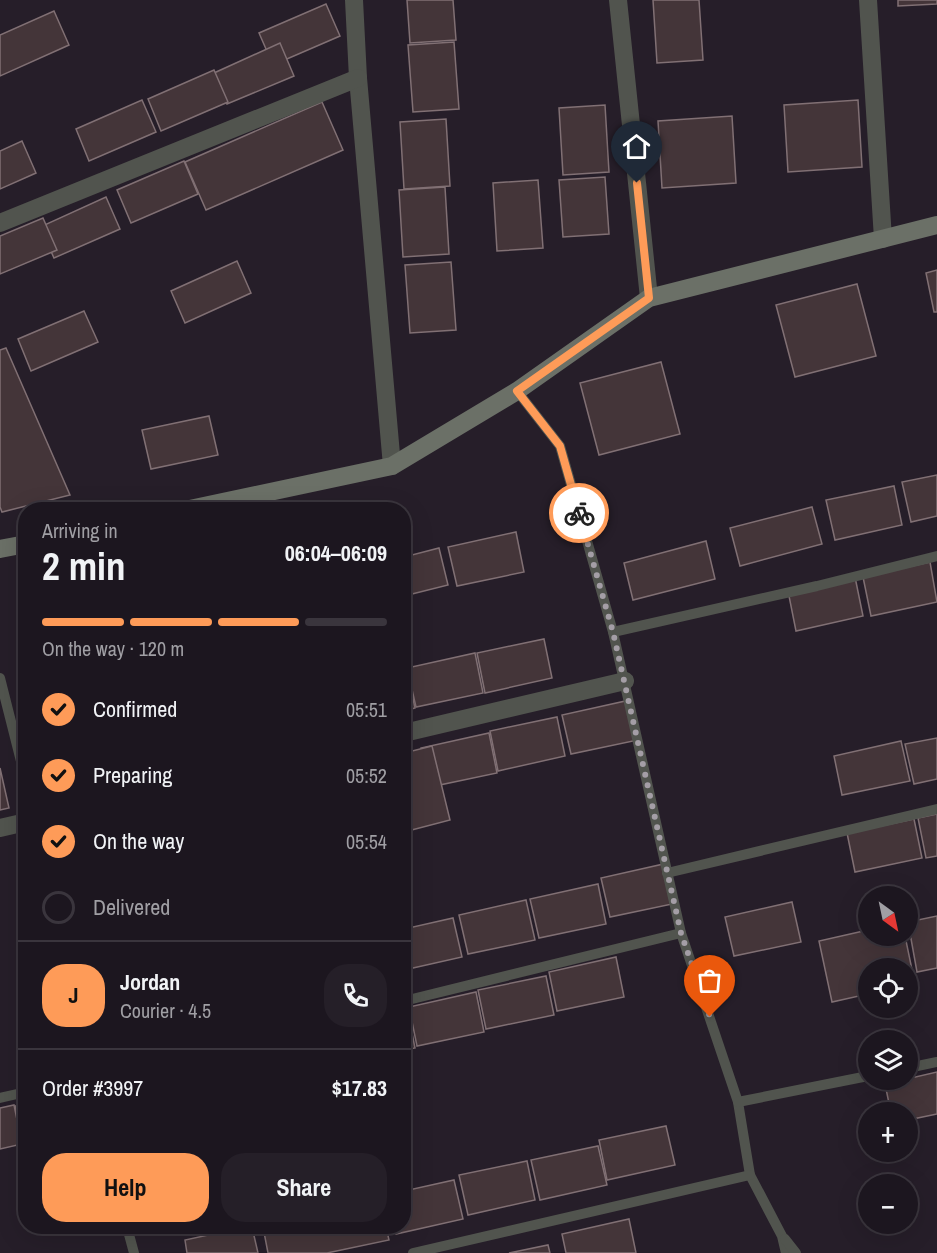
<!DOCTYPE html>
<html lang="en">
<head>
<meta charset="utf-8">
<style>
  body { margin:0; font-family:"Archivo Narrow",sans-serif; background:#251f28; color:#f1f3f6; height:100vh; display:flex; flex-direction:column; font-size:22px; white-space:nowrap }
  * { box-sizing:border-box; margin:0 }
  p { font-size:20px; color:#a09fa4 }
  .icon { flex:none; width:33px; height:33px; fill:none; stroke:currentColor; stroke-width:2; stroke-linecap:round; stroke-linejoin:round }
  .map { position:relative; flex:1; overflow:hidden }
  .sheet { position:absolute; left:18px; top:502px; width:393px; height:732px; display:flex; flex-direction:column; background:#1c161f; border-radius:24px; box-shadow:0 6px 24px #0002,0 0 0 2px #3a353d }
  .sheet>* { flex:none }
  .needle { width:39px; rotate:147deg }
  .controls { position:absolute; left:858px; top:886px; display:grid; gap:12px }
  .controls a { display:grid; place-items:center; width:60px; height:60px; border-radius:50%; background:#1c161f; box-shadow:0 6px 24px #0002,0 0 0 2px #3a353d; font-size:30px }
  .pin { position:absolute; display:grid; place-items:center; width:51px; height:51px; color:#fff; margin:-62px -26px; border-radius:50% 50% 50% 0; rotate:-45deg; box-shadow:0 0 6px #0007 }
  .pin .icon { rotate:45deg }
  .courier { position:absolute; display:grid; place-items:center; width:60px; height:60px; margin:-30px; border:4px solid #fe9b58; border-radius:50%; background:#fff; color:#222; box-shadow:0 2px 8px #0007 }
  .head em { font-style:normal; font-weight:700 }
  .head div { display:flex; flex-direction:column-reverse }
  .head { display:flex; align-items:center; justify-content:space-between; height:102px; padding:0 24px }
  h1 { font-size:39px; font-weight:700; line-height:45px }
  .bar { display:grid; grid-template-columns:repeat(4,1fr); gap:9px 6px; align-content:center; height:72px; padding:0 24px }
  .bar i { height:8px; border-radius:4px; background:#3a353d }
  .bar .active { background:#fe9b58 }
  .bar p { grid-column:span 4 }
  .line { display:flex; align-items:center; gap:15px; padding:0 24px; border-top:2px solid #3a353d }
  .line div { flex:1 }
  .round { display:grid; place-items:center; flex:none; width:63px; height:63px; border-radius:24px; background:#251f28 }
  ol { padding:0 24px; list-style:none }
  li { display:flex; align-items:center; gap:18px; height:66px }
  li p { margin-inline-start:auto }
  li .icon { padding:6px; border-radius:50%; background:#fe9b58; color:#111; stroke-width:4 }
  li:last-child { color:#a09fa4 }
  li i { width:33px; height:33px; border:3px solid #3a353d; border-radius:50% }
  .button { display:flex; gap:12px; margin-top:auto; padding:12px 24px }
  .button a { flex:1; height:69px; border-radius:24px; background:#fe9b58; color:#111; font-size:24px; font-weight:700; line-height:69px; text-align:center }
  .button a+a { background:#251f28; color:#f1f3f6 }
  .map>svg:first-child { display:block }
  .building { fill:#443539; stroke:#817074; stroke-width:1.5 }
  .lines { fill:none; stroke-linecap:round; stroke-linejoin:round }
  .lane { stroke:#51544e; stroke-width:10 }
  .street { stroke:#51544e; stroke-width:18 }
  .secondary { stroke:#6b7067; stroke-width:18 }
  .done { stroke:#a49ea6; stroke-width:6; stroke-dasharray:0 10.8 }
  .route { stroke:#fe9b58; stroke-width:8 }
</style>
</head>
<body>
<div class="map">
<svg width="937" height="1253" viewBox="0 0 937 1253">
  <rect width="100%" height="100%" fill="#261e29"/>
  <g class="building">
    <polygon points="407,0 453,0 456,40 410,43"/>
    <polygon points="653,0 699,0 703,60 657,63"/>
    <polygon points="898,0 937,0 937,4 898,6"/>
    <polygon points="326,4 340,36 273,65 259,33"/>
    <polygon points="54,11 69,45 0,76 0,35"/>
    <polygon points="454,42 459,109 413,112 408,45"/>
    <polygon points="280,43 294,76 227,104 214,73"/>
    <polygon points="214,70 228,102 161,131 148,99"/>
    <polygon points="142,100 156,132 89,161 76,129"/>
    <polygon points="858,100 862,167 788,172 784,105"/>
    <polygon points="322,102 343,150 206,210 185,162"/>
    <polygon points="605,105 609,172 563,175 559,108"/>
    <polygon points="732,116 736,183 662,188 658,121"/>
    <polygon points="446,119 450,186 404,189 400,122"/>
    <polygon points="22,141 36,173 0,189 0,151"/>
    <polygon points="184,161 198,194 131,223 117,190"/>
    <polygon points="605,177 609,234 563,237 559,180"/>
    <polygon points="538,180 543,248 497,251 493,183"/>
    <polygon points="445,187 449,254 403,257 399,190"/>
    <polygon points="106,197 120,229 54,258 40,227"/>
    <polygon points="43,218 57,250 0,274 0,236"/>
    <polygon points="237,261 251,293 185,323 171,291"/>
    <polygon points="451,262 456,330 410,333 405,265"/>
    <polygon points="937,270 937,312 934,312 926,273"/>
    <polygon points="857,284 876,356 795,377 776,305"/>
    <polygon points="84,311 98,342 31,371 18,339"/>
    <polygon points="6,348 70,495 2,512 0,507 0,350"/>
    <polygon points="661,362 680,434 599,455 580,383"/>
    <polygon points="209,416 218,455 151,469 142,430"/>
    <polygon points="937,475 937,516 911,522 902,482"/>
    <polygon points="894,486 902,525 835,540 826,500"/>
    <polygon points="812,507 822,544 740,566 730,528"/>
    <polygon points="516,532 524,572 457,586 448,547"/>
    <polygon points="706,541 715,579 633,600 624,563"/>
    <polygon points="439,548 448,585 404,596 404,557"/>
    <polygon points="930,562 937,602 871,616 863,577"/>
    <polygon points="855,577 863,616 796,631 788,591"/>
    <polygon points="544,639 552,678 485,693 477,653"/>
    <polygon points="475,653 483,693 416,707 407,668"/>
    <polygon points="404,669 407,669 415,708 404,711"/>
    <polygon points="630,700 638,740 571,754 562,715"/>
    <polygon points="557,717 565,756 498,771 490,731"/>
    <polygon points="489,733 497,773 430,787 421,748"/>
    <polygon points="937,738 937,779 914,784 905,744"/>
    <polygon points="901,741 910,781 842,795 834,756"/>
    <polygon points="432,746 450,820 404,832 404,753"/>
    <polygon points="0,768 9,808 0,810"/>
    <polygon points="937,814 937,856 926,858 918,818"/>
    <polygon points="914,819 922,858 855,872 847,833"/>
    <polygon points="668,863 677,903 610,917 601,878"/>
    <polygon points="598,884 606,924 539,938 530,899"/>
    <polygon points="526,900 535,940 468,954 459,915"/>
    <polygon points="792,902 801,942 734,956 725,917"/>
    <polygon points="937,916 937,968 917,972 908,922"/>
    <polygon points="453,918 462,957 404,970 404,929"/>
    <polygon points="868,930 868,936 905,936 915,984 908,986 908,969 868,969 868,994 832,1002 819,941"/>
    <polygon points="616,957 624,997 557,1011 549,972"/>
    <polygon points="546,976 554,1015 486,1029 478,990"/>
    <polygon points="476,992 484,1032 417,1046 409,1007"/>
    <polygon points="407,1008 415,1048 404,1050 404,1009"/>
    <polygon points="937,1072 937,1114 908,1120 908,1113 891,1113 885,1084"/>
    <polygon points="26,1104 26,1145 23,1145 15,1106"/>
    <polygon points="14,1105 22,1144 0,1149 0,1108"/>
    <polygon points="666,1126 675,1165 607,1180 599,1140"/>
    <polygon points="598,1146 607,1185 540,1200 531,1160"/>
    <polygon points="527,1161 535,1200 468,1215 459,1175"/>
    <polygon points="454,1180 463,1219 396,1234 394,1227 404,1227 404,1191"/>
    <polygon points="629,1219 636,1253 566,1253 562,1234"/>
    <polygon points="245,1227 252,1227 258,1253 187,1253 185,1240"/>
    <polygon points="263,1227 386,1227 389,1240 327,1253 268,1253"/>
    <polygon points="548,1245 550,1253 509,1253"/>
  </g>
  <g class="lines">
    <g class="lane">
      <polyline points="517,391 560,446 613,632 681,933 738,1102 750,1175 782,1236 786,1253"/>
      <polyline points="613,632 817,586 937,556"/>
      <polyline points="0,678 26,781"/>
      <polyline points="667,873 937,809"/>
      <polyline points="404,1001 681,933"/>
      <polyline points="908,1068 937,1062"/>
      <polyline points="0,1098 26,1092"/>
      <polyline points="738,1102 868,1076"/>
      <polyline points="127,1227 134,1253"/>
      <polyline points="785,1239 796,1253"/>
      <polyline points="413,1253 750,1175"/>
    </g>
    <g class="street">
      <polyline points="354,0 358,78 392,466"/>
      <polyline points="618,0 649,298"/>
      <polyline points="868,0 883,239"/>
      <polyline points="0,223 358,78"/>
      <polyline points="404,733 625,681"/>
      <polyline points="0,828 26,822"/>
    </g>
    <g class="secondary">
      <polyline points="185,510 392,466 517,391 649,298 937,225"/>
      <polyline points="0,549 26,544"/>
    </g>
  </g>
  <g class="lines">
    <polyline class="done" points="579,513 613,632 681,933 710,1017"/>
    <polyline class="route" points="579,513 560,446 517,391 649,298 637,183"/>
  </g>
</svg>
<div class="controls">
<a><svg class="needle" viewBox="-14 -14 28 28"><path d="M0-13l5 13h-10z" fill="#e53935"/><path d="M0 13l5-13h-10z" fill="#a09fa4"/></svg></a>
<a><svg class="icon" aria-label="locate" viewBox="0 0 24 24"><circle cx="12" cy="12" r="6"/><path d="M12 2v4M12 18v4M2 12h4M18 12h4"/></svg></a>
<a><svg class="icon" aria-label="layers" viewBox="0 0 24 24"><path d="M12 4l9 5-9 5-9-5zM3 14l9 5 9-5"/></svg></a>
<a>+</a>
<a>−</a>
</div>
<div class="pin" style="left:710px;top:1017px;background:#ea580c"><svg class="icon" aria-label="bag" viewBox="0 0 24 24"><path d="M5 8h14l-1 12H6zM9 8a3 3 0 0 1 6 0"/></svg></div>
<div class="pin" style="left:637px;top:183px;background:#1f2937"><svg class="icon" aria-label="home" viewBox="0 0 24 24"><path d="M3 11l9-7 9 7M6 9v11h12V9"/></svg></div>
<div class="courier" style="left:579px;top:513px"><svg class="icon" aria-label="bike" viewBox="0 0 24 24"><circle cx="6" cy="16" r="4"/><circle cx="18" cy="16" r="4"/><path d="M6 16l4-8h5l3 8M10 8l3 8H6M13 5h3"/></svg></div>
<section class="sheet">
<div class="head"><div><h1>2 min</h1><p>Arriving in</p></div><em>06:04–06:09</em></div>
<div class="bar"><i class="active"></i><i class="active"></i><i class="active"></i><i></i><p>On the way · 120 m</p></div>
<ol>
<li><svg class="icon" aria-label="check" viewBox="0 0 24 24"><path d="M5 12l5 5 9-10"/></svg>Confirmed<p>05:51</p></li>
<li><svg class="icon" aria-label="check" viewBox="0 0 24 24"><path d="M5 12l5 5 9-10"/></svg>Preparing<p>05:52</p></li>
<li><svg class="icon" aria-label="check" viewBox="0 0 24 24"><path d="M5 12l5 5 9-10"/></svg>On the way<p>05:54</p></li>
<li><i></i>Delivered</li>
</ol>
<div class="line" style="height:108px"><b class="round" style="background:#fe9b58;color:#111">J</b><div><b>Jordan</b><p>Courier · 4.5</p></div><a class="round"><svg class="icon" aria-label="phone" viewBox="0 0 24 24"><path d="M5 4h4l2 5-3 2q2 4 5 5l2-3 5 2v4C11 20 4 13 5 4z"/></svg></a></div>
<div class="line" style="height:78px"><div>Order #3997</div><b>$17.83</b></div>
<div class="button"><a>Help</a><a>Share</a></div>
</section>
</div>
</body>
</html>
